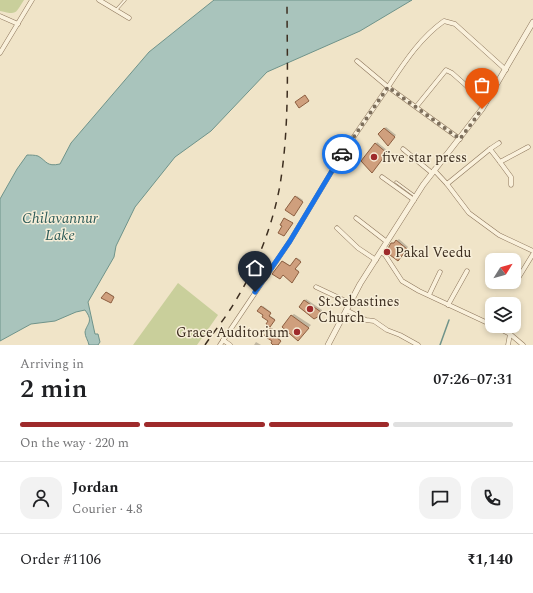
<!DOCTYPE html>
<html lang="en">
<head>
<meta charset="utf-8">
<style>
  body { margin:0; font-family:Spectral,serif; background:#f2f2f2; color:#202124; height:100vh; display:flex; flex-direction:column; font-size:15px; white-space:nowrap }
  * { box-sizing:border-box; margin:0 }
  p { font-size:13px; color:#757577 }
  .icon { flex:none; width:22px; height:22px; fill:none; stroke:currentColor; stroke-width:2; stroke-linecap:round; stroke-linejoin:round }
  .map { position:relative; height:345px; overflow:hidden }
  .panel { display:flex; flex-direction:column; background:#fff; flex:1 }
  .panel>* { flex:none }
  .needle { width:26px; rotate:53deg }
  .fabs { position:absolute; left:485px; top:253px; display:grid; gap:8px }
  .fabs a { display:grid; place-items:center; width:36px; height:36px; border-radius:8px; background:#fff; box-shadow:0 2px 6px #0003; font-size:20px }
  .pin { position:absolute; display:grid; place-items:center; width:34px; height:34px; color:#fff; margin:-41px -17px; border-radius:50% 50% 50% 0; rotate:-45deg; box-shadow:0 0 4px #0007 }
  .pin .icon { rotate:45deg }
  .courier { position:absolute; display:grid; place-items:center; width:40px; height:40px; margin:-20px; border:3px solid #1a73e8; border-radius:50%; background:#fff; color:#222; box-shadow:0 1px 5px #0007 }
  .overview em { font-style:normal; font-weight:600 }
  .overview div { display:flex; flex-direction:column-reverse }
  .overview { display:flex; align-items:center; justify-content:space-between; height:68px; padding:0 20px }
  h1 { font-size:26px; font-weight:600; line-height:30px }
  .bar { display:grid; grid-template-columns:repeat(4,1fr); gap:6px 4px; align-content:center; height:48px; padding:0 20px }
  .bar i { height:5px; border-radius:3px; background:#e0e0e0 }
  .bar .active { background:#9e2a2b }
  .bar p { grid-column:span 4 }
  .line { display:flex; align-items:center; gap:10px; padding:0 20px; border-top:1px solid #e0e0e0 }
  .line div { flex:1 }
  .round { display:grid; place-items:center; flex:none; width:42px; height:42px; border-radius:12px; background:#f2f2f2 }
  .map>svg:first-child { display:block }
  .green { fill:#c9cf9b }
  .water { fill:#a9c4bc; stroke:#6f938a }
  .shadow { fill:#0003 }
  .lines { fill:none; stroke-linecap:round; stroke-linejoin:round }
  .stream { stroke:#6f938a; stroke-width:1.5 }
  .building { fill:#cf9f7d; stroke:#8d5f41 }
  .service-casing { stroke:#8d765c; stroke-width:3 }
  .minor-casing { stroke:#8d765c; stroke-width:5 }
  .tertiary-casing { stroke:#8d765c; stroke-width:6 }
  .service { stroke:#faf1dc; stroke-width:2 }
  .minor { stroke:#faf1dc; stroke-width:4 }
  .tertiary { stroke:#faf1dc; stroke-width:5 }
  .rail { stroke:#3d2e20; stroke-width:1.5; stroke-dasharray:7 7; stroke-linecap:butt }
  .done { stroke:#7c6e5b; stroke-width:4; stroke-dasharray:0 7.2 }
  .route { stroke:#1a73e8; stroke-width:5 }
  .poi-dot { fill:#9e2a2b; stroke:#f7eed8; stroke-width:1.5 }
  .labels { text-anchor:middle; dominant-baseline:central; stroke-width:3; stroke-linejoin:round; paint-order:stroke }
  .poi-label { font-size:14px; fill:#3d2e20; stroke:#f7eed8; text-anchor:start }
  .water-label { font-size:15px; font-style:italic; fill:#2f5d5a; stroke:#f7eed8 }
</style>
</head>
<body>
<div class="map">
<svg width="533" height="345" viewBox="0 0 533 345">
  <rect width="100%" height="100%" fill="#f0e4c8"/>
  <g class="green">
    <path d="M0 0H24C15 14 17 15 0 11Z"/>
    <polygon points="178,283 218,315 197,345 133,345"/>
  </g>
  <path class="water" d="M214 0H412L360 31 267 72 211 131 175 157 135 207 116 246 114 257 88 302 95 334H98L100 342 98 345H89C88 340 85 337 85 332 87 323 94 322 85 310L76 312 55 321 31 324 0 341V199L17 169 27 155C30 155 35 155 38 156 47 161 46 167 60 164L71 143 149 52Z"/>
  <g class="shadow">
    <polygon points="386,127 396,135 388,144 379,134"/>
    <polygon points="377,142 388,151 373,171 376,144"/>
    <polygon points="297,196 303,200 294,214 286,209"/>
    <polygon points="399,239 408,247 400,258 392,244"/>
    <polygon points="297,258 301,260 295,268 299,271 295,276 274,273 283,261 291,266"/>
    <polygon points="107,292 114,296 111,301 102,297"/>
    <polygon points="306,299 322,310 322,313 321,314 300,307"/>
    <polygon points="263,306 271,312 269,315 275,319 270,326 269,321 259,311"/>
    <polygon points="294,314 311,325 298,339 291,316"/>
    <polygon points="272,328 276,331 273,334 281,340 277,345 275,345 273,341 266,336"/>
    <polygon points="256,342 261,345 254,345"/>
  </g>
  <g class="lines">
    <polyline class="stream" points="440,345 449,320"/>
  </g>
  <g class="building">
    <polygon points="305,95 309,101 299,108 295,102"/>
    <polygon points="384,128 395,137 388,146 378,134"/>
    <polygon points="375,143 387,153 372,173 361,161"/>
    <polygon points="295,196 303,202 294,216 285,210"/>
    <polygon points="284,218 293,223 284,236 278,233 282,226 280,225"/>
    <polygon points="396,240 407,249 398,261 386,252 391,243 394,243"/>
    <polygon points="296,258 301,262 295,269 299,272 292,283 283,275 280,279 272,274 282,261 290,266"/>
    <polygon points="106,292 114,297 111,303 101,298"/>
    <polygon points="304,300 321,312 321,315 314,319 299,307"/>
    <polygon points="261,306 271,313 269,316 275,320 270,327 266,324 268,321 262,317 263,315 257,311"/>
    <polygon points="291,315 309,328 298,341 282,327"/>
    <polygon points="270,328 276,332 273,335 281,341 278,345 273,345 271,343 272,341 264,336"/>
  </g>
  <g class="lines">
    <g class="service-casing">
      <g id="service">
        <polyline points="117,9 125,0"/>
        <polyline points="396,182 415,196"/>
      </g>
    </g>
    <g class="minor-casing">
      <g id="minor">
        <polyline points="99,0 129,18"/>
        <polyline points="0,16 18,24"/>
        <polyline points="0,53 32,0"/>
        <polyline points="416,107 446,70 452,73 486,103"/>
        <path d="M460 139 388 87C404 63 420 38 444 21L455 24 506 70"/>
        <polyline points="403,149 432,173"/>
        <polyline points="490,149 499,143"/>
        <polyline points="500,162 511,177 511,185"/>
        <polyline points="434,170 447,184 490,149 500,162 528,147"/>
        <polyline points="382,177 414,200"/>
        <polyline points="447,184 469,213 499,235 533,251"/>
        <polyline points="356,218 387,242"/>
        <polyline points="337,228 358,248 376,260"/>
        <polyline points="381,252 385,255 402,281 419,291 492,325"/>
        <polyline points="514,285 533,254"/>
        <polyline points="316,287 350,303"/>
        <polyline points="429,295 440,272"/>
        <polyline points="448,305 467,271"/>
        <polyline points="346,310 366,320 374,321 387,330 400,335 418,345"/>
        <polyline points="494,326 510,334 523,345"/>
        <polyline points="223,340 230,345"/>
        <polyline points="220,345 290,241 344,151 388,87 357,61"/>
        <polyline points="508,345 510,334"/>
      </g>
    </g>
    <g class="tertiary-casing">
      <polyline id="tertiary" points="328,345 360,284 423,185 482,109 533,22"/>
    </g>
    <use href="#service" class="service"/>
    <use href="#minor" class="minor"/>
    <use href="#tertiary" class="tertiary"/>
    <path class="rail" d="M205 345C215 330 227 316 236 300 257 266 273 224 280 185 290 124 287 61 287 0"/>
  </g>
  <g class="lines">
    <polyline class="done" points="342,154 388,87 460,139 482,109"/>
    <polyline class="route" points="255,292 290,241 342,154"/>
  </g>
  <g class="poi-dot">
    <circle cx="374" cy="157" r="4"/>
    <circle cx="387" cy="252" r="4"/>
    <circle cx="310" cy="309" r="4"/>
    <circle cx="297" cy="332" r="4"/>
  </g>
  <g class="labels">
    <g class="poi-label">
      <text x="382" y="157">five star press</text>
      <text x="395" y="252">Pakal Veedu</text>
      <text x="318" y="301">St.Sebastines<tspan x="318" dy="16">Church</tspan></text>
      <text x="289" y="332" text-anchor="end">Grace Auditorium</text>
    </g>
    <g class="water-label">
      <text x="60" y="218">Chilavannur<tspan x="60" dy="17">Lake</tspan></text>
    </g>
  </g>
</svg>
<div class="fabs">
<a><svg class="needle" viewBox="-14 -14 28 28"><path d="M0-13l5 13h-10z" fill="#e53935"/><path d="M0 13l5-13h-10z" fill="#757577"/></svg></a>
<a><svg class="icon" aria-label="layers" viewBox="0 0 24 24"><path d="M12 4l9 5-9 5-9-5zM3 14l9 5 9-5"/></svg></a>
</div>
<div class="pin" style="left:482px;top:109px;background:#ea580c"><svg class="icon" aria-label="bag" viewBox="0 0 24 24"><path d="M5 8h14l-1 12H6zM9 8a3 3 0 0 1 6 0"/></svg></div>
<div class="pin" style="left:255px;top:292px;background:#1f2937"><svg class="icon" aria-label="home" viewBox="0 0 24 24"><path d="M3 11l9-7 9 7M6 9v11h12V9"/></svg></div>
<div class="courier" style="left:342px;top:154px"><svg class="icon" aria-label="car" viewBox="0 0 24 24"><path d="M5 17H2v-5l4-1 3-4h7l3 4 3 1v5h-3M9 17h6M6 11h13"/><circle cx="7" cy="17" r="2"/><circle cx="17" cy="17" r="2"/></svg></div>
</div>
<section class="panel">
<div class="overview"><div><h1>2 min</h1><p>Arriving in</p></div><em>07:26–07:31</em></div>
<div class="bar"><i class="active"></i><i class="active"></i><i class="active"></i><i></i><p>On the way · 220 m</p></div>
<div class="line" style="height:72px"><a class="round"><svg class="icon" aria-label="person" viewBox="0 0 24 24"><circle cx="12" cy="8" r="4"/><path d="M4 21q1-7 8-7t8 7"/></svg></a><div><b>Jordan</b><p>Courier · 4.8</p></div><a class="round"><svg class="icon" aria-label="chat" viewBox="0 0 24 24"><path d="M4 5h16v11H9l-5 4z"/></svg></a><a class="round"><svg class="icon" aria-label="phone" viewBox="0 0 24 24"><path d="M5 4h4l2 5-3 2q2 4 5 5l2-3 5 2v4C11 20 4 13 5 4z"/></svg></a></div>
<div class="line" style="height:52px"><div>Order #1106</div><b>₹1,140</b></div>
</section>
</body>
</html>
